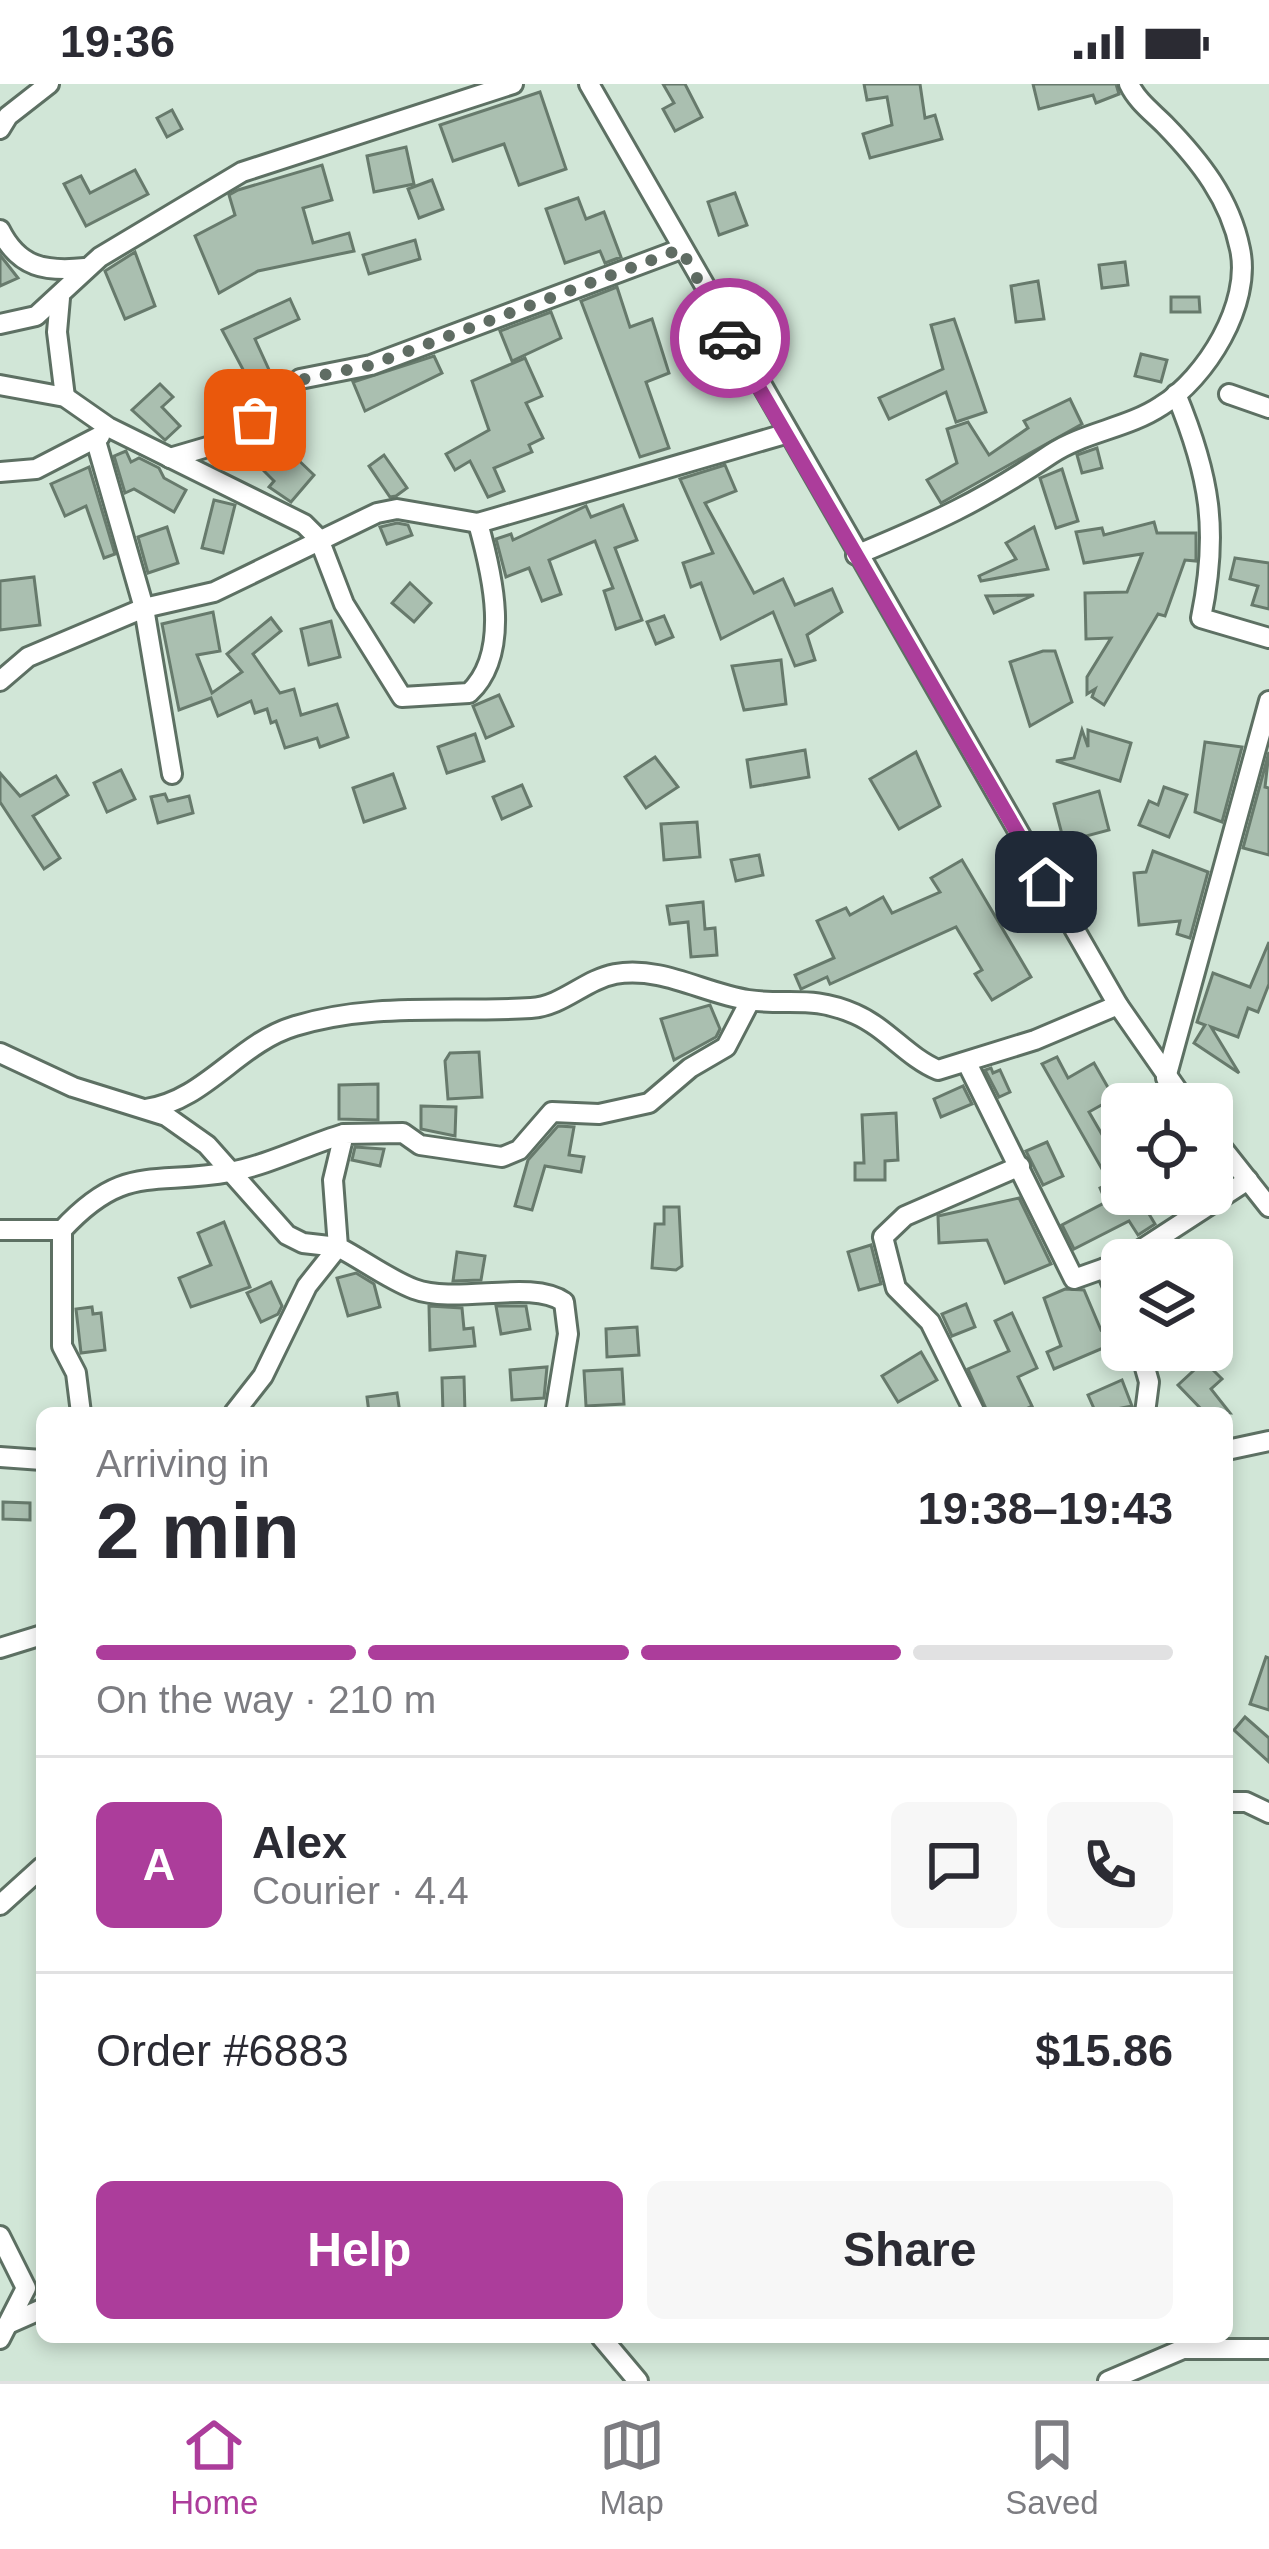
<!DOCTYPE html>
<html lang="en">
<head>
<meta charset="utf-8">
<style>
  body { margin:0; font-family:Arial,sans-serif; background:#f7f7f7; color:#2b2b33; height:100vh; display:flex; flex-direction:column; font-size:45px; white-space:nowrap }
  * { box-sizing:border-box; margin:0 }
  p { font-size:39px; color:#7c7c81 }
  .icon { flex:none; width:66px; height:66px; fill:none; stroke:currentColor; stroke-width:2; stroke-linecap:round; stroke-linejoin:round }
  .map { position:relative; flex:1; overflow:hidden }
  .drawer { position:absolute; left:36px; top:1323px; width:1197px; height:936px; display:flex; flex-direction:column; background:#fff; border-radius:18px; box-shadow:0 6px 18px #0003 }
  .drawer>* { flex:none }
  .fabs { position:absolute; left:1101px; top:999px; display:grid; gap:24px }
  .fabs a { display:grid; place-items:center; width:132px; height:132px; border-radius:18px; background:#fff; box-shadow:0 6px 18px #0003; font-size:60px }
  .pin { position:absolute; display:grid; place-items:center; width:102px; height:102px; color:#fff; margin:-51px; border-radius:24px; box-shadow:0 6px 18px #0006 }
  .courier { position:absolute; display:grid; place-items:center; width:120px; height:120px; margin:-60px; border:9px solid #ac3d9b; border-radius:50%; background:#fff; color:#222; box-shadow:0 3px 15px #0007 }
  .head em { font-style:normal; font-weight:600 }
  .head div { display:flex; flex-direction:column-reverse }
  .head { display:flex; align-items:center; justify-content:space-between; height:204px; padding:0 60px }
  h1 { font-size:78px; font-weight:600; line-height:90px }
  .bar { display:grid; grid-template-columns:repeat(4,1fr); gap:18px 12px; align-content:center; height:144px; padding:0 60px }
  .bar i { height:15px; border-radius:9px; background:#e1e1e2 }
  .bar .selected { background:#ac3d9b }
  .bar p { grid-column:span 4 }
  .line { display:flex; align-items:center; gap:30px; padding:0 60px; border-top:3px solid #e1e1e2 }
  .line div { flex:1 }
  .round { display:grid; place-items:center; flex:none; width:126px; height:126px; border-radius:18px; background:#f7f7f7 }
  .cta { display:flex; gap:24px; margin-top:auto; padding:24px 60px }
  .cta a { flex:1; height:138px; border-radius:18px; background:#ac3d9b; color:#fff; font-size:48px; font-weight:600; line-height:138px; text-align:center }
  .cta a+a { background:#f7f7f7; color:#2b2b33 }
  .status { display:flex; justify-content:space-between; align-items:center; height:84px; padding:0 60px; background:#fff; direction:ltr }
  .status svg { height:33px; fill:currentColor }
  .dock { display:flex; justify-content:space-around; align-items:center; height:168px; border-top:3px solid #e1e1e2; background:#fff; font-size:33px; color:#7c7c81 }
  .dock a { display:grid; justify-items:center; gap:6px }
  .dock .selected { color:#ac3d9b }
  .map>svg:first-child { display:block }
  .building { fill:#aabfb0; stroke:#677a6c; stroke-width:3 }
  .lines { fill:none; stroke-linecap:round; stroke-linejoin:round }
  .minor-casing { stroke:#5d7063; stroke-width:24 }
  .minor { stroke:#fff; stroke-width:18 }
  .done { stroke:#5f6c63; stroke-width:12; stroke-dasharray:0 21.6 }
  .route { stroke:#ac3d9b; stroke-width:15 }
</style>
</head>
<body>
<div class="status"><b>19:36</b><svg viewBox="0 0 49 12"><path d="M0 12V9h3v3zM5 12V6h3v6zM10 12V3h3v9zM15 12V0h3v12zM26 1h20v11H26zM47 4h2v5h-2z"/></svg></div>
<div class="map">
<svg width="1269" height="2297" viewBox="0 0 1269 2297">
  <rect width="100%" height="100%" fill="#d1e6d7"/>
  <g class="building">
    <polygon points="663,0 685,0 702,33 675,47 663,25 674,19"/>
    <polygon points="864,0 920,0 925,34 935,31 942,55 870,74 863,50 892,41 887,13 867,16"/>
    <polygon points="1033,0 1116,0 1119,10 1096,19 1093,11 1039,25"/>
    <polygon points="540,8 566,85 519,101 504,60 453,77 440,41"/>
    <polygon points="172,26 182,45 167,53 157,34"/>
    <polygon points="406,63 414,100 374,108 367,72"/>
    <polygon points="322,81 332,116 303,124 313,159 349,149 354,167 258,187 219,209 195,152 235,131 229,111 238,106"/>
    <polygon points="135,86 148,110 86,142 64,100 81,92 90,109"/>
    <polygon points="432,96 443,125 419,134 408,105"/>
    <polygon points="735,109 747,141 719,151 708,118"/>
    <polygon points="578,114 586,135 604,128 621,173 605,179 600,167 565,179 546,125"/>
    <polygon points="415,156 420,175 369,190 363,171"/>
    <polygon points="135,168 155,222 125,235 105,187"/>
    <polygon points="0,171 18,194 0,202"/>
    <polygon points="1125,178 1128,201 1102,204 1099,181"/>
    <polygon points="1038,197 1044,235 1016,238 1011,202"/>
    <polygon points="617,203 630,243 652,235 669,289 646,298 669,364 640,373 581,217"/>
    <polygon points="1171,213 1199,213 1200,228 1171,228"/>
    <polygon points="290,215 299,235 255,255 275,299 255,308 222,246"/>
    <polygon points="551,228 561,254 512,277 500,247"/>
    <polygon points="954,235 986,328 956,338 946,308 889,335 879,314 943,285 931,241"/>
    <polygon points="1141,270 1167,276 1161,298 1135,292"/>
    <polygon points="434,272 442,289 365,327 353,298"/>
    <polygon points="525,274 542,312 526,319 543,354 529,361 532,368 494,384 504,407 488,413 470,377 455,386 446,370 489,346 472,297"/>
    <polygon points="160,300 173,313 162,323 180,342 165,356 132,326"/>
    <polygon points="1070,315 1082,340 941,419 927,396 957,379 947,345 968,338 989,371 1028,344 1024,337"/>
    <polygon points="271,350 314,391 291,418 269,403 274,397 248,371"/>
    <polygon points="1097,364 1102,384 1082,389 1077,371"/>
    <polygon points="126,367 131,378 139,374 159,384 164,394 186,406 174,428 134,405 125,409 114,372"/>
    <polygon points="384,371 407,404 396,412 390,413 369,382"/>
    <polygon points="725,381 736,407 705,419 754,509 783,495 795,521 832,505 842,528 807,551 815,576 795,582 773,528 721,555 701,499 691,503 683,479 713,469 680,395"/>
    <polygon points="89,383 115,470 104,474 86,422 65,432 51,400"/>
    <polygon points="1062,385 1078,437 1056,444 1040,394"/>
    <polygon points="214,416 235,421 223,469 202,464"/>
    <polygon points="623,421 637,456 615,464 642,536 616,545 604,507 613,504 595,457 549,476 561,510 542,517 529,484 506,493 496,455 511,450 513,456 586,422 591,433"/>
    <polygon points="1154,438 1157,449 1196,449 1196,477 1185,476 1165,532 1158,530 1104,621 1092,613 1095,605 1087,610 1087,593 1111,554 1086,555 1085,509 1127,508 1142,470 1084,479 1076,448 1102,444 1104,451"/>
    <polygon points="397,439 408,441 412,451 387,460 380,443"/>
    <polygon points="167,443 178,479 148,489 138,453"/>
    <polygon points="1034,443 1048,485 981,497 979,492 1016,475 1006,459"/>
    <polygon points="1235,474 1269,479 1269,525 1252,521 1258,502 1230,495"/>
    <polygon points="34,493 40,541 0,546 0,497"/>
    <polygon points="410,499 431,519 414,538 392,519"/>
    <polygon points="1034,511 994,529 986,512"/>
    <polygon points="213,528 220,567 197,571 212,609 242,588 227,570 271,534 281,547 253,570 280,609 294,605 301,631 337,620 348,653 320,663 317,654 285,664 276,637 271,639 267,625 255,629 251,617 218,632 211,614 179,626 162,540"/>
    <polygon points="664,532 673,553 656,560 647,538"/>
    <polygon points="331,537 340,573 309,581 301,545"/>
    <polygon points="1043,567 1055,567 1072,618 1030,642 1010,578"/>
    <polygon points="781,576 786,620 744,626 732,582"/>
    <polygon points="499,611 513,642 486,654 473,622"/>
    <polygon points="1082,646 1088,663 1088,646 1131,659 1120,697 1056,677 1074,674"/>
    <polygon points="475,650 484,677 447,689 438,663"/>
    <polygon points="1205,658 1242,663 1222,738 1195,728"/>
    <polygon points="805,666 809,693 751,703 747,676"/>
    <polygon points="916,668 940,722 899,745 870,695"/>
    <polygon points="1269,668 1265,703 1269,704 1269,771 1243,764"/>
    <polygon points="655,673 678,703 646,724 625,693"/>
    <polygon points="121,686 135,715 107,728 94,699"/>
    <polygon points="0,689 20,712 56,692 68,711 33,732 60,774 44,785 0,718"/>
    <polygon points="393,690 405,724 364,738 353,704"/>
    <polygon points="522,701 531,722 502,735 493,713"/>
    <polygon points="1164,703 1187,711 1169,753 1139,741 1149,717 1158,721"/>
    <polygon points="1099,707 1109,746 1064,758 1054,720"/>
    <polygon points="165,710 168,717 189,712 193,729 158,739 151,713"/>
    <polygon points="697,738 700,773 664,776 661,740"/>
    <polygon points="1153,767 1208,788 1190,854 1177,850 1180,837 1139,841 1134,789 1146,788"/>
    <polygon points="759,771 763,791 736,797 731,776"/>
    <polygon points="962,776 1031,893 992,916 975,890 982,886 956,843 830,900 827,893 801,905 795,891 834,874 817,837 846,824 850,831 883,813 892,829 940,808 931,794"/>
    <polygon points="703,818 705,845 715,844 717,871 691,873 688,838 670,840 667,822"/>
    <polygon points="1269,858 1269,900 1258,928 1248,924 1238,953 1211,943 1239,989 1194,959 1205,941 1197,938 1213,889 1250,903"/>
    <polygon points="710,921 720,945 716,953 674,976 661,935"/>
    <polygon points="479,968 482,1013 448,1015 445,977 450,969"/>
    <polygon points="1057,973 1068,994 1094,979 1114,1014 1089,1028 1122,1085 1122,1110 1137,1110 1155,1140 1138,1151 1129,1137 1074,1165 1062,1141 1106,1118 1100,1104 1110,1099 1042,980"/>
    <polygon points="991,984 993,989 1000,986 1010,1008 999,1013 985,986"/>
    <polygon points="378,1000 378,1036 339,1035 339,1001"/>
    <polygon points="963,1002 972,1020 941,1033 934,1015"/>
    <polygon points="421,1022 456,1023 455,1052 421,1045"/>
    <polygon points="896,1029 898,1076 885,1077 885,1096 855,1096 855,1079 864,1079 862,1031"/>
    <polygon points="558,1042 574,1043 569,1071 584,1073 581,1088 545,1082 532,1126 515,1122 528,1076"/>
    <polygon points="1047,1058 1063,1092 1043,1101 1026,1067"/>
    <polygon points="355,1063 384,1065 380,1082 352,1076"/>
    <polygon points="1019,1114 1051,1180 1005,1199 987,1156 939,1159 938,1132"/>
    <polygon points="664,1123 679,1123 682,1182 676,1186 652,1184 655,1140 664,1140"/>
    <polygon points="224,1138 250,1203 191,1223 179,1194 211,1181 198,1149"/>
    <polygon points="871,1161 881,1200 859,1206 848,1168"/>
    <polygon points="457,1168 485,1172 481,1196 453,1197"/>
    <polygon points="356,1189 374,1200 380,1223 348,1232 337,1194"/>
    <polygon points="271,1198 282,1222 278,1230 261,1238 247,1209"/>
    <polygon points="1065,1205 1084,1206 1101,1246 1108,1243 1115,1259 1054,1285 1047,1268 1061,1262 1044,1214"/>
    <polygon points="966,1220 975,1243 952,1252 942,1230"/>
    <polygon points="429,1222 462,1224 464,1245 473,1244 475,1262 430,1266"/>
    <polygon points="496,1222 526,1222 530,1245 501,1250"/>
    <polygon points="92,1223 93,1230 101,1229 105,1266 81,1269 76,1225"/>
    <polygon points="1012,1229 1037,1284 1018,1293 1032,1322 1017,1329 988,1329 968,1285 1009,1267 995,1237"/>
    <polygon points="637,1243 639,1271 607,1273 606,1245"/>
    <polygon points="921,1268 937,1296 898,1318 882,1292"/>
    <polygon points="1204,1277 1222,1295 1211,1305 1230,1329 1205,1329 1178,1301"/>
    <polygon points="547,1283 544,1314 512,1316 510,1286"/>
    <polygon points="622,1285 624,1320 586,1322 584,1287"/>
    <polygon points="464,1293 465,1329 443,1329 442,1294"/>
    <polygon points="1122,1296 1132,1322 1096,1329 1088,1311"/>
    <polygon points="397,1309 400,1329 369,1329 367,1313"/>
    <polygon points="3,1418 30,1419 30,1436 3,1435"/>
    <polygon points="1266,1573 1269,1574 1269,1626 1250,1620"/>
    <polygon points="1245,1633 1269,1654 1269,1678 1234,1646"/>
  </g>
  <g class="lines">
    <g class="minor-casing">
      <g id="minor">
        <polyline points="589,0 1118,921 1187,1020"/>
        <polyline points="0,45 8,32 49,0"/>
        <path d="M0 146C19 184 46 188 85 184"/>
        <polyline points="60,214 57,248 65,313"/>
        <polyline points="0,240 36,232 100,173 242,88 513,0"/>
        <path d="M0 301 65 313 108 343 304 440 319 455 344 520 402 613 469 609C512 569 492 489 478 439"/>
        <path d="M1176 310C1210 392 1219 447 1201 534L1269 554"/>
        <polyline points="1229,310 1269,324"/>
        <polyline points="96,357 144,524 172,690"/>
        <polyline points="170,374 228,357 300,295 371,281 681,165"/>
        <polyline points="0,388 36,385 100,352"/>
        <path d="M856 471C933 439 982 417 1051 370 1084 348 1128 344 1161 322 1206 294 1252 220 1240 165 1230 115 1200 77 1165 41 1152 28 1137 17 1129 0"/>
        <polyline points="0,597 28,573 144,524 214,508 377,429 397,425 478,439 785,350"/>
        <polyline points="0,969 73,1003 166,1032 207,1061 287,1151 303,1159 338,1163"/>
        <polyline points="968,981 1074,1195 1122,1178"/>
        <polyline points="1166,994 1269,617"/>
        <path d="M146 1025C206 1016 238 959 295 942 375 918 450 929 531 924 563 922 584 896 615 890 662 882 703 909 748 916 789 922 811 911 855 930 887 944 907 973 938 986L1035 956 1118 921"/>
        <polyline points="1212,1051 1269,1123"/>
        <polyline points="0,1146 62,1146 62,1262 76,1289 81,1329"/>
        <path d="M62 1146C124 1079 152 1102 230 1088 268 1081 307 1061 344 1050"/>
        <polyline points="1125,1176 1248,1096"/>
        <polyline points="1105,1184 1122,1223"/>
        <polyline points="1140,1266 1149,1298 1145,1329"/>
        <polyline points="234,1329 263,1292 307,1202 338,1163"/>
        <path d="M555 1329 568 1250 564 1218C531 1195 457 1221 414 1205 388 1195 363 1176 338 1163L333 1096 344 1050 403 1049 420 1061 502 1073 519 1066 552 1028 599 1030 649 1019 690 984 726 963 750 917"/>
        <polyline points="975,1329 930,1238 896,1204 883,1153 905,1132 1020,1082"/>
        <polyline points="1227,1366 1269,1357"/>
        <polyline points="0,1373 42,1376"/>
        <polyline points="0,1564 42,1551"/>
        <polyline points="1227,1718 1246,1718 1269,1729"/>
        <polyline points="0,1821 42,1783"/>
        <polyline points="0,2152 26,2204 0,2255"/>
        <polyline points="8,2240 42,2225"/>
        <polyline points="601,2253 638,2297"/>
        <polyline points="1108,2297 1183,2265 1269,2265"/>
      </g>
    </g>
    <use href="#minor" class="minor"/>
  </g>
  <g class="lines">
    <polyline class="done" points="255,336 300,296 371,281 681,165 730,254"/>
    <polyline class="route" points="730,254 1046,798"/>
  </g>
</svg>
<div class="fabs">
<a><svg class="icon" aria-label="locate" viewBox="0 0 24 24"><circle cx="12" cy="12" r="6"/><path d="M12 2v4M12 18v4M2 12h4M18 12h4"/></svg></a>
<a><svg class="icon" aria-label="layers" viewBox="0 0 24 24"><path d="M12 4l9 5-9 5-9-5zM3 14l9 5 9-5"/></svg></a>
</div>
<div class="pin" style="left:255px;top:336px;background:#ea580c"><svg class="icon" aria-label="bag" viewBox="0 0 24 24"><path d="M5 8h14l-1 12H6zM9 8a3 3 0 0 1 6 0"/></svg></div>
<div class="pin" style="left:1046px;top:798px;background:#1f2937"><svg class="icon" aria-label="home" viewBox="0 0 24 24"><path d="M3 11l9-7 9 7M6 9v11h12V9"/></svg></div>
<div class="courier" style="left:730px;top:254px"><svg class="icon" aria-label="car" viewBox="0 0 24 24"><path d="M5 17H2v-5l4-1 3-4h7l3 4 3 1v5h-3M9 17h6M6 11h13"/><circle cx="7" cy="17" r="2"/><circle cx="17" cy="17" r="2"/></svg></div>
<section class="drawer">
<div class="head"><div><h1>2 min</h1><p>Arriving in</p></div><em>19:38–19:43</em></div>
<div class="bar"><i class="selected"></i><i class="selected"></i><i class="selected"></i><i></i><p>On the way · 210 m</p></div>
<div class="line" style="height:216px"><b class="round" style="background:#ac3d9b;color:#fff">A</b><div><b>Alex</b><p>Courier · 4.4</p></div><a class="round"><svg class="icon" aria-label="chat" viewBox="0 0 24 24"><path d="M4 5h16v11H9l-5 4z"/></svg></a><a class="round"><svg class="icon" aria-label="phone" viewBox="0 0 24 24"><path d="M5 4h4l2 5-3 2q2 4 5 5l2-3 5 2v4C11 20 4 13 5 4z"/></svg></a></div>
<div class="line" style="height:156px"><div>Order #6883</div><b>$15.86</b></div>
<div class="cta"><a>Help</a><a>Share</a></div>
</section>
</div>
<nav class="dock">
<a class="selected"><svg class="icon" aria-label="home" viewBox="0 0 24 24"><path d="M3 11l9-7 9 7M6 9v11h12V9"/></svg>Home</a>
<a><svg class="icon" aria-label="map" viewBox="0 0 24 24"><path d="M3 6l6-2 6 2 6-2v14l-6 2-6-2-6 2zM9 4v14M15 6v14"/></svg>Map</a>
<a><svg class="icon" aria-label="saved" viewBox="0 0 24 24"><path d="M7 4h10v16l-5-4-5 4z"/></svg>Saved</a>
</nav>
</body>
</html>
